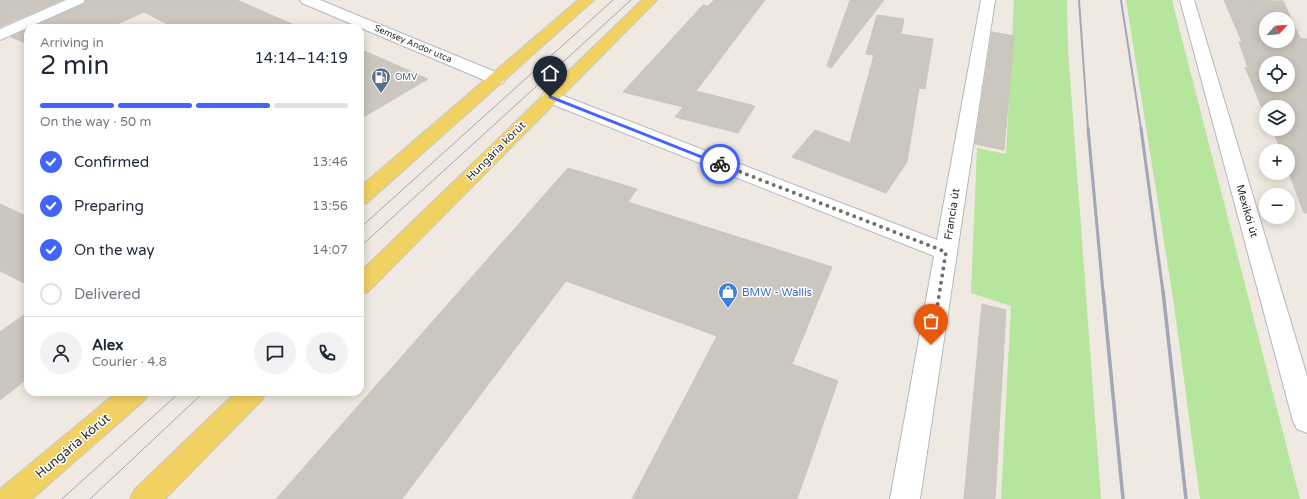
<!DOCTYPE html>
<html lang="en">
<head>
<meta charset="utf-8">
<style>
  body { margin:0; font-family:"Varela Round",sans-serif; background:#f2f2f3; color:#1f2937; height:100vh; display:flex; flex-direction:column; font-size:15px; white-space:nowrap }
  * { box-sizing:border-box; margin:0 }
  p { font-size:13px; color:#747a83 }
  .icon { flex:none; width:22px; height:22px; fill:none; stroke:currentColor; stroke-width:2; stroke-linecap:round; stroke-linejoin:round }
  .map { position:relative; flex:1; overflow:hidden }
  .sheet { position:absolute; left:24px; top:24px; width:340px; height:372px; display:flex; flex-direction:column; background:#fff; border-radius:12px; box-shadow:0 2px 10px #0003 }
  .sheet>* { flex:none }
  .needle { width:26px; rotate:64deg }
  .fabs { position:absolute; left:1259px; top:12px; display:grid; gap:8px }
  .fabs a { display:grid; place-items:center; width:36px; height:36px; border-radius:50%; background:#fff; box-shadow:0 2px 10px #0003; font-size:20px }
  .pin { position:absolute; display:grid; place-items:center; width:34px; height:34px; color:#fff; margin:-41px -17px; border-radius:50% 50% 50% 0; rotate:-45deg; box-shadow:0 0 4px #0007 }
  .pin .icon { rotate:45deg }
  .courier { position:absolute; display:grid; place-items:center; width:40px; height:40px; margin:-20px; border:3px solid #4264fb; border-radius:50%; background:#fff; color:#222; box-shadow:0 1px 5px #0007 }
  .overview em { font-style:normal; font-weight:600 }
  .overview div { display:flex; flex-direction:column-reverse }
  .overview { display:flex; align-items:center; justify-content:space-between; height:68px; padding:0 16px }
  h1 { font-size:26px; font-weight:600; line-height:30px }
  .bar { display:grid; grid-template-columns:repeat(4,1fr); gap:6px 4px; align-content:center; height:48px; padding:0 16px }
  .bar i { height:5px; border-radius:3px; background:#e0e1e3 }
  .bar .selected { background:#4264fb }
  .bar p { grid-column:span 4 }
  .line { display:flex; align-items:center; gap:10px; padding:0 16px; border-top:1px solid #e0e1e3 }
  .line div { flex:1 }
  .round { display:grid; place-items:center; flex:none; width:42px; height:42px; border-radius:21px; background:#f2f2f3 }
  ol { padding:0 16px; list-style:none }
  li { display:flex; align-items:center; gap:12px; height:44px }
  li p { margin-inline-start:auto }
  li .icon { padding:4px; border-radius:50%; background:#4264fb; color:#fff; stroke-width:4 }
  li:last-child { color:#747a83 }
  li i { width:22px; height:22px; border:2px solid #e0e1e3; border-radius:50% }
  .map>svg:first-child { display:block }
  .green { fill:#b6e59e }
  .building { fill:#cbc7bf; stroke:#cbc5ba; fill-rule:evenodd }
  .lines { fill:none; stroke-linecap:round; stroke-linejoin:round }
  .street-casing { stroke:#b4b7c1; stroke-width:2 }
  .primary-casing { stroke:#c9c9c9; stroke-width:2 }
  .street { fill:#fff; fill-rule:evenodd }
  .primary { fill:#f2d163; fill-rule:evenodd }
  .tram { stroke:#a3a6b8; stroke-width:1 }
  .rail-far2 { stroke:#a3a6b8; stroke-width:2 }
  .rail-far1 { stroke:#a3a6b8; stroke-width:3 }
  .rail { stroke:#a3a6b8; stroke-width:3.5 }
  .route { fill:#4264fb }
  .done { stroke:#726f6d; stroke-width:4; stroke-dasharray:0 7.2 }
  .labels { text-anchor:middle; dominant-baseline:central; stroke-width:3; stroke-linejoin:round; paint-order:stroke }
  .far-street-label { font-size:9px; fill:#2e2e2e; stroke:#fff }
  .far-service-label { font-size:9px; fill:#4e5e75; stroke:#fff; text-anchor:start }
  .street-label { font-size:11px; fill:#2e2e2e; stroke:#fff }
  .shop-label { font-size:11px; fill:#366cbe; stroke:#fff; text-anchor:start }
  .near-street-label { font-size:13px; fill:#2e2e2e; stroke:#fff }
</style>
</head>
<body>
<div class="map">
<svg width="1307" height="499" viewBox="0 0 1307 499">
  <rect width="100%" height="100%" fill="#efe9e1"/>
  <g class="green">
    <polygon points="1014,0 1067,0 1068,50 1101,499 1001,499 1011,306 971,293 977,148 1006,154"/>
    <polygon points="1126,0 1172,0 1300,499 1200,499 1174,305"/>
  </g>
  <g class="building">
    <polygon points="0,0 62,0 0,27"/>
    <polygon points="86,0 237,0 301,28 175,28 144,12 109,28 31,28 84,4"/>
    <polygon points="714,0 765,0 696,91 755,106 738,133 675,117 683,107 623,92 703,5 708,6"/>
    <polygon points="850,0 884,0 831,68 827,66"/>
    <path d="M1224 0 1283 1 1300 38 1307 39V213H1304L1288 170V151H1281L1273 129H1288V107H1266V110L1262 108 1245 67 1248 68 1239 42H1242ZM1266 19H1288V41H1266ZM1266 63H1288V85H1266Z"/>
    <polygon points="877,15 904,19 901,34 933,39 925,89 919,88 907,162 886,193 792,157 815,130 850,143 874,55 866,54"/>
    <polygon points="28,29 28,44 11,37"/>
    <polygon points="992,32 1014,36 1004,150 975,144"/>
    <polygon points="360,49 428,79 360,119"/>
    <polygon points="568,168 637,189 628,202 832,267 792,364 838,381 797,499 632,499 717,336 566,281 402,499 276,499"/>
    <polygon points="0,204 28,217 28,285 0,271"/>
    <polygon points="982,304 1006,310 995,499 964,499"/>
    <polygon points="28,312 28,378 0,400 0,332"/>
  </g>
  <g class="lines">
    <g class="street-casing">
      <g id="street">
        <polygon points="66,0 85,0 83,3 0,40 0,29"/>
        <polygon points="300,0 320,0 503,75 505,79 503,83 497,84 491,83 302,3"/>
        <polygon points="981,0 995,0 920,499 890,499 934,256 544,101 541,97 544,93 550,92 556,93 937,240"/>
        <polygon points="1180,0 1194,0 1307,376 1307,433 1297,429 1293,421"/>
      </g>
    </g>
    <g class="primary-casing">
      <g id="primary">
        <polygon points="578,0 594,0 367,203 360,205 360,187"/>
        <polygon points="642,0 657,0 368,292 360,295 360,272"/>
        <polygon points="117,392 149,392 145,400 32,499 0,499 0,489"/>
        <polygon points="236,392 266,392 262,400 165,499 130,499 135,489"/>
      </g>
    </g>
    <use href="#street" class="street"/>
    <use href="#primary" class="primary"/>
    <g class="tram">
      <polyline points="360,228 613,0"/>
      <polyline points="360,247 631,0"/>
      <polyline points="62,499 180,392"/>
      <polyline points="90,499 204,392"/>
    </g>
    <g class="rail-far2">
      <polyline points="1079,0 1088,129"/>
      <polyline points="1121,0 1141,129"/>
    </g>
    <g class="rail-far1">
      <polyline points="1088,128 1103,292"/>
      <polyline points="1141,128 1163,292"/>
    </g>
    <g class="rail">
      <polyline points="1103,291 1123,499"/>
      <polyline points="1163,291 1186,499"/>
    </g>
  </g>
  <polygon class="route" points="549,96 552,96 723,164 718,165 549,98"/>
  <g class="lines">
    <polyline class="done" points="720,164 946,252 931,345"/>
  </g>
  <defs>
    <g id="fuel-pin" transform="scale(1)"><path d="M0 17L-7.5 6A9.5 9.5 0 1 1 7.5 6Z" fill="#5c6f8a" stroke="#fff"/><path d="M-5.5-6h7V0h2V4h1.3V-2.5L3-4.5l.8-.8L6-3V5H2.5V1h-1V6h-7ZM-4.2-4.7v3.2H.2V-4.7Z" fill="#fff"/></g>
    <g id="shop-pin" transform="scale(1)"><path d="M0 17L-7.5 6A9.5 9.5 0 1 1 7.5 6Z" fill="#3f7fe0" stroke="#fff"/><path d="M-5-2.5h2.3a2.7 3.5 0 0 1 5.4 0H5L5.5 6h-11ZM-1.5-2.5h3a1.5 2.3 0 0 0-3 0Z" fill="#fff"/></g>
  </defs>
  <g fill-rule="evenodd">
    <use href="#fuel-pin" x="381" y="77"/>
    <use href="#shop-pin" x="728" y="292"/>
  </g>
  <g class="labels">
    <g class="far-street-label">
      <text transform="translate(413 44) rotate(23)">Semsey Andor utca</text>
    </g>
    <g class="far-service-label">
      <text x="395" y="77">OMV</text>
    </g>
    <g class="street-label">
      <text transform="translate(496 151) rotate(-45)">Hungária körút</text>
      <text transform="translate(1247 211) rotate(74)">Mexikói út</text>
      <text transform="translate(952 214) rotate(-81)">Francia út</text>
    </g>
    <g class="shop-label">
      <text x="742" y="292">BMW - Wallis</text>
    </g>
    <g class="near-street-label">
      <text transform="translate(73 446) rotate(-40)">Hungária körút</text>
    </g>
  </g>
</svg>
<div class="fabs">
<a><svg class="needle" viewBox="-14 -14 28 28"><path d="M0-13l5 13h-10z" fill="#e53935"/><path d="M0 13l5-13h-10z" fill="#747a83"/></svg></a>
<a><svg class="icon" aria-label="locate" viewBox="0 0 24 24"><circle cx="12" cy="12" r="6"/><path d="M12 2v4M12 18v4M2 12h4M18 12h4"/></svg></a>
<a><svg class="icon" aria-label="layers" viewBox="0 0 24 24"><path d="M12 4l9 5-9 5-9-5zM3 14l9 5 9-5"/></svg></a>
<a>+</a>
<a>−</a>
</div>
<div class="pin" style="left:931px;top:345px;background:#ea580c"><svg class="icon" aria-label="bag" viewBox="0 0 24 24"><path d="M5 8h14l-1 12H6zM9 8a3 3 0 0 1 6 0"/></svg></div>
<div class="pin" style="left:550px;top:97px;background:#1f2937"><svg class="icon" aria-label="home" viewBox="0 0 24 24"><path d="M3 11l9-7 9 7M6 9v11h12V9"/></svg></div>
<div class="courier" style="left:720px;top:164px"><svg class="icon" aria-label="bike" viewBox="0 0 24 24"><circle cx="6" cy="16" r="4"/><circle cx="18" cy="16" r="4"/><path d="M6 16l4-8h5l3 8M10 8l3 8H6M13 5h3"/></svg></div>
<section class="sheet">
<div class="overview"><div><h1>2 min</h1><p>Arriving in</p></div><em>14:14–14:19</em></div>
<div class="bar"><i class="selected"></i><i class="selected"></i><i class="selected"></i><i></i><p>On the way · 50 m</p></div>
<ol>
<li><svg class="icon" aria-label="check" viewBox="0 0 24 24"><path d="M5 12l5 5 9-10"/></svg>Confirmed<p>13:46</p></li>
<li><svg class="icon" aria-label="check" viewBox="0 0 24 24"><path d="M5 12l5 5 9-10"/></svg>Preparing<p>13:56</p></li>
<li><svg class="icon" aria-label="check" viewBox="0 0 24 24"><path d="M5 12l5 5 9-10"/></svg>On the way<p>14:07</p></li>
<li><i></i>Delivered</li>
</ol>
<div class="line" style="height:72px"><a class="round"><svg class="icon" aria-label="person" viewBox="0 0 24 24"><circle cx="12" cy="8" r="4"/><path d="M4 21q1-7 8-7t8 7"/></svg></a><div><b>Alex</b><p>Courier · 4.8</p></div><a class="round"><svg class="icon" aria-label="chat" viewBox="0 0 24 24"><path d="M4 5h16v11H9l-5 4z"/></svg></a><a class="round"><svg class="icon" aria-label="phone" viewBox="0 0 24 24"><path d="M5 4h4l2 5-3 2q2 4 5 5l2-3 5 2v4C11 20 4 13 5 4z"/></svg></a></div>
</section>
</div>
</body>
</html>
